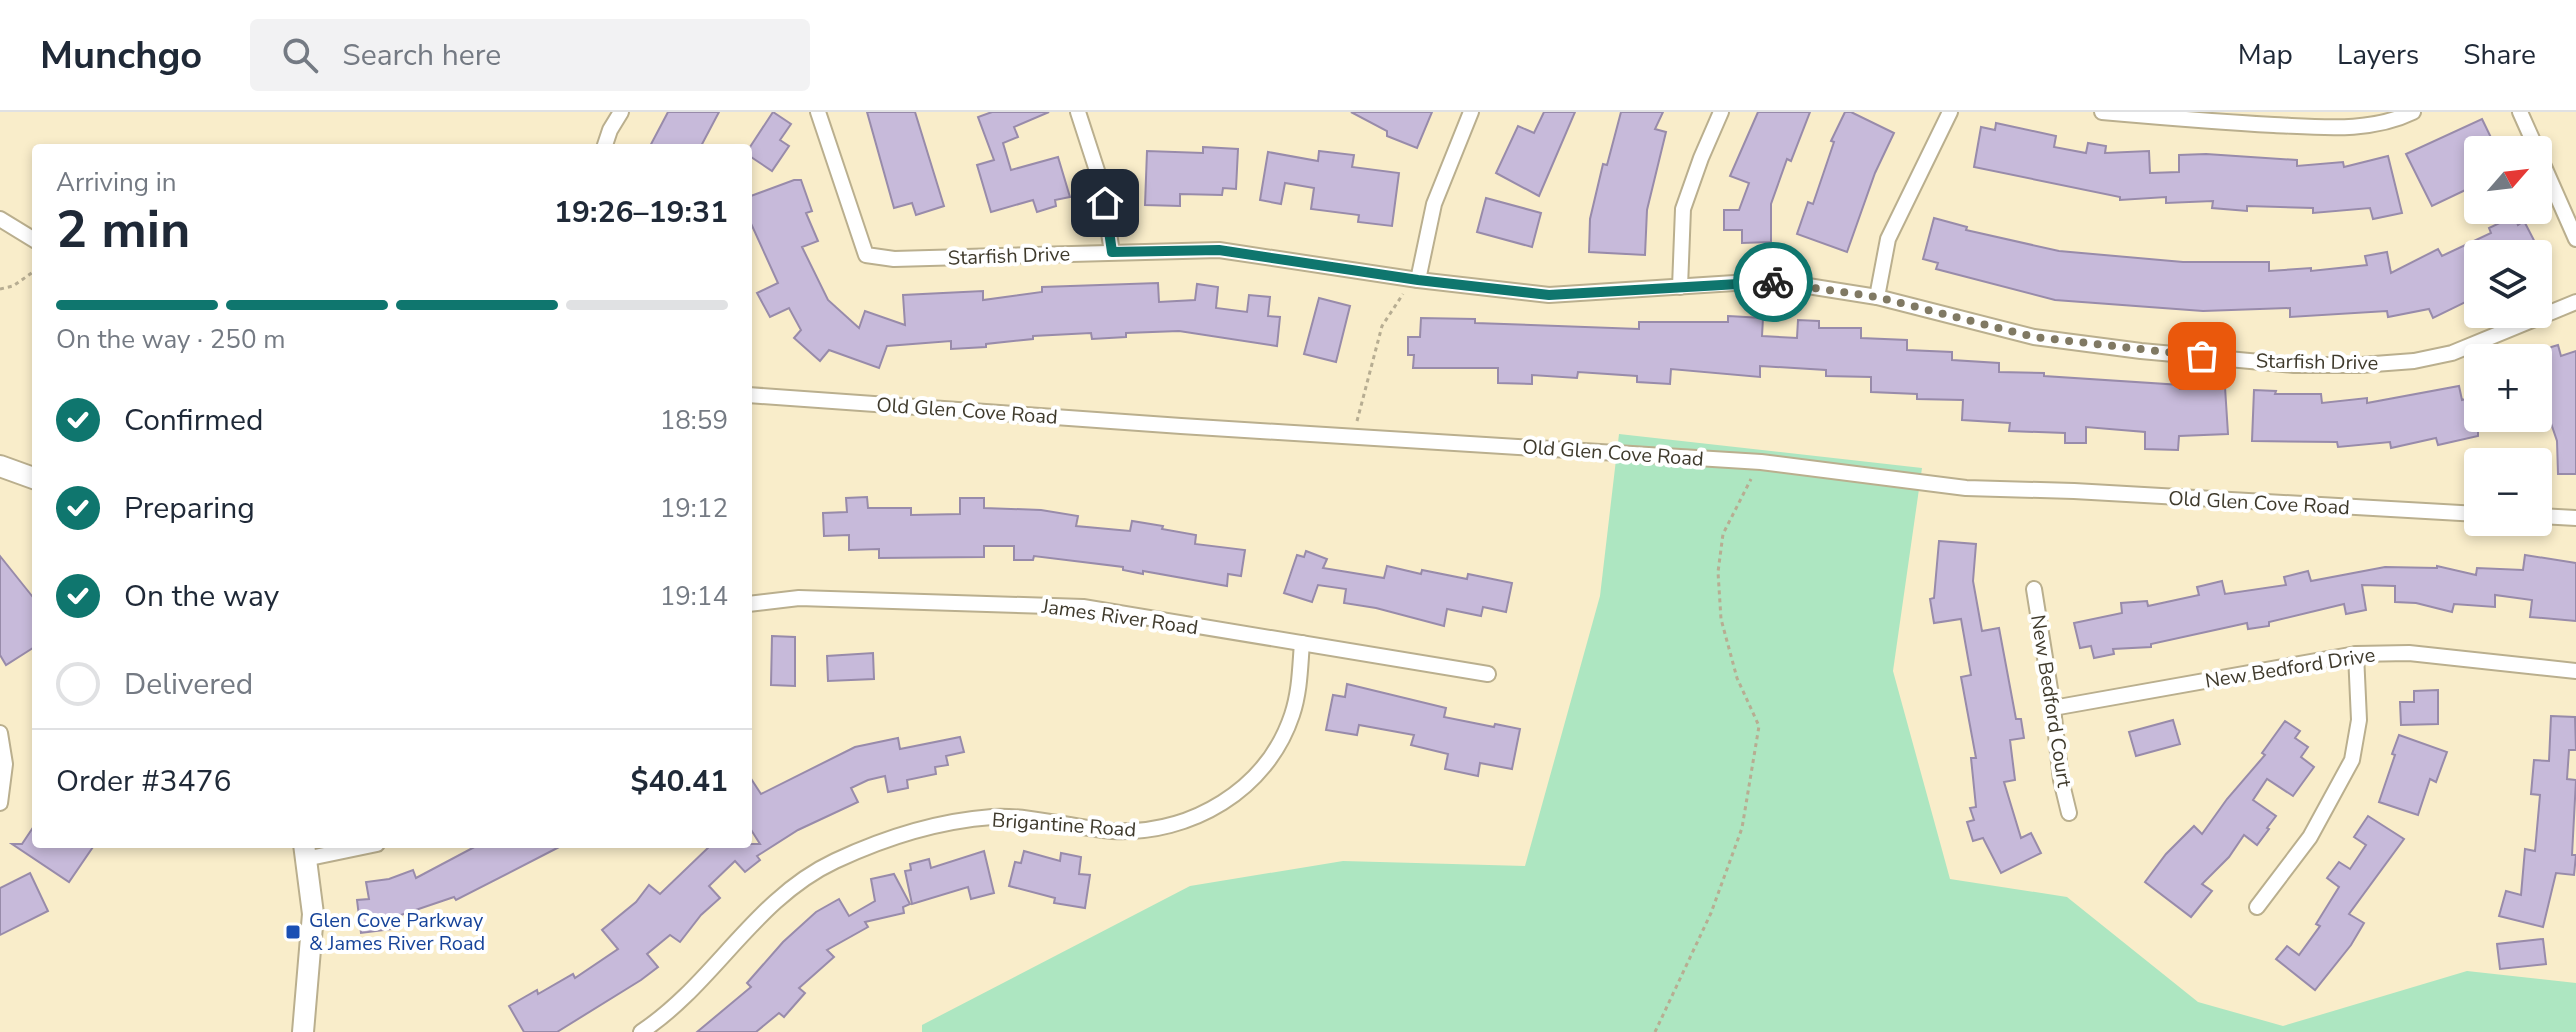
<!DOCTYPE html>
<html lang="en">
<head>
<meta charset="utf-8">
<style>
  body { margin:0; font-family:"Nunito Sans",sans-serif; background:#f2f2f3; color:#1f2937; height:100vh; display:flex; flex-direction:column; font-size:30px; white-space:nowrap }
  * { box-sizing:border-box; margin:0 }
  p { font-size:26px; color:#747a83 }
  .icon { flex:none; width:44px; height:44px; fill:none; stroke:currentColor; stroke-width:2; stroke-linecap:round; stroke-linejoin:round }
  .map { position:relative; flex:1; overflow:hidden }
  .panel { position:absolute; left:32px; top:32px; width:720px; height:704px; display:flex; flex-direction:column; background:#fff; border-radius:8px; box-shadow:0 4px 12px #0003 }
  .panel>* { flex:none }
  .needle { width:52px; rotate:62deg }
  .controls { position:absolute; left:2464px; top:24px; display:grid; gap:16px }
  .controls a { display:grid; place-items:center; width:88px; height:88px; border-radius:8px; background:#fff; box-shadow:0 4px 12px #0003; font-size:40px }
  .pin { position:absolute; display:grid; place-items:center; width:68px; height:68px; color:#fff; margin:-34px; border-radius:16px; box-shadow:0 4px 12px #0006 }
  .courier { position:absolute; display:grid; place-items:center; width:80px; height:80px; margin:-40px; border:6px solid #0f766e; border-radius:50%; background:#fff; color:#222; box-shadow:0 2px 10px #0007 }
  .summary em { font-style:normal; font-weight:700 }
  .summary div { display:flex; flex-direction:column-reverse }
  .summary { display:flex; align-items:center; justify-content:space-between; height:136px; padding:0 24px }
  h1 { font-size:52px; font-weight:700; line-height:60px }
  .bar { display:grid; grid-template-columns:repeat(4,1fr); gap:12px 8px; align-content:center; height:96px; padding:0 24px }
  .bar i { height:10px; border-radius:6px; background:#e0e1e3 }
  .bar .current { background:#0f766e }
  .bar p { grid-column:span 4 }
  .line { display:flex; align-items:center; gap:20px; padding:0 24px; border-top:2px solid #e0e1e3 }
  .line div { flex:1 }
  ol { padding:0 24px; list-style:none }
  li { display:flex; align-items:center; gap:24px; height:88px }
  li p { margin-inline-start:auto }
  li .icon { padding:8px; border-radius:50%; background:#0f766e; color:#fff; stroke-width:4 }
  li:last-child { color:#747a83 }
  li i { width:44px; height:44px; border:4px solid #e0e1e3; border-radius:50% }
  header { display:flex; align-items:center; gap:48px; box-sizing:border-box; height:112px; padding:0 40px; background:#fff; border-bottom:2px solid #e0e1e3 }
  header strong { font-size:38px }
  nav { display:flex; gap:44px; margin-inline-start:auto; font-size:28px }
  .search { width:560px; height:72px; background:#f2f2f3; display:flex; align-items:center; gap:20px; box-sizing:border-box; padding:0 28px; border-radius:8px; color:#747a83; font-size:30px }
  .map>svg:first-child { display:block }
  .green { fill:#ade6c1 }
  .building { fill:#c7bada; stroke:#988baa; stroke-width:2 }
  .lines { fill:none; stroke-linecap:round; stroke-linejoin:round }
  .street-casing { stroke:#baaf8e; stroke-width:18 }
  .secondary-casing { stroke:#baaf8e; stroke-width:24 }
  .path { stroke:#b7ad92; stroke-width:3; stroke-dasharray:4 4; stroke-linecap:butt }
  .street { stroke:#fff; stroke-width:14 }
  .secondary { stroke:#fff; stroke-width:20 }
  .done { stroke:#807963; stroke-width:8; stroke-dasharray:0 14.4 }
  .route { stroke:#0f766e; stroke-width:10 }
  .transit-dot { fill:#1a4fb4; stroke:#fff; stroke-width:3 }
  .labels { text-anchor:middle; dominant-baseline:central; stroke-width:8; stroke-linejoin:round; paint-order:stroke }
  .street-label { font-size:20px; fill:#3f3a2c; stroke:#fff }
  .transit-label { font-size:20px; fill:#164399; stroke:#fff; text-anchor:start }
</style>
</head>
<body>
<header>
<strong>Munchgo</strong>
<div class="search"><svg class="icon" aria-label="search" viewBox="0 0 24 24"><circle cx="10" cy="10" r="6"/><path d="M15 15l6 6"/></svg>Search here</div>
<nav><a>Map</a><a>Layers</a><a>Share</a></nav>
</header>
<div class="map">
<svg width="2576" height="920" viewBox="0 0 2576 920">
  <rect width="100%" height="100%" fill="#f9edca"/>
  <polygon class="green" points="1619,322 1922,356 1893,559 1950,767 2067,785 2198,890 2283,914 2467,859 2576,871 2576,920 922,920 922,913 1190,774 1343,749 1525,754 1600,484"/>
  <g class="building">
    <polygon points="668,0 719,0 700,36 649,36"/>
    <polygon points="773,0 791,12 780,28 789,34 772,59 748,43 748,38"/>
    <polygon points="867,0 915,0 944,94 916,103 912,91 894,96"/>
    <polygon points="992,0 1049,0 1014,15 1018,25 1003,31 1011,58 1058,45 1070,85 1055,88 1056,94 1037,100 1033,88 991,100 977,53 994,48 978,5"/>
    <polygon points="1351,0 1432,0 1417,36 1387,24 1387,19"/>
    <polygon points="1544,0 1575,0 1539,84 1496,61 1518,14 1534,21"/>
    <polygon points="1621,0 1663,0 1655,17 1666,20 1647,98 1645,143 1589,140 1590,107 1603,52 1607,53"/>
    <polygon points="1758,0 1810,0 1791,49 1787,47 1771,92 1771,130 1742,131 1742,118 1724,118 1724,98 1739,98 1749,71 1730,64"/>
    <polygon points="1845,0 1851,0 1894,21 1875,61 1847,140 1797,122 1808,90 1813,92 1834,30 1831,29"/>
    <polygon points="2482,7 2497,38 2478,38 2478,72 2432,94 2406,42"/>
    <polygon points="1996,11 2056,24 2054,35 2086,41 2088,31 2106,34 2105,41 2149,39 2150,61 2179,60 2179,43 2206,42 2297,48 2297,54 2343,50 2344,55 2388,44 2402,101 2373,107 2370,96 2313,101 2313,96 2247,94 2247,99 2212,96 2213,89 2166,91 2166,85 2120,88 2120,85 1974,55 1981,15 1995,18"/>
    <polygon points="1203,35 1238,37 1236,77 1223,76 1222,83 1180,82 1180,94 1145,93 1147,39 1203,41"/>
    <polygon points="1319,39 1354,43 1352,55 1399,61 1392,114 1358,110 1359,103 1311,97 1314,76 1285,71 1281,92 1260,88 1268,40 1318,49"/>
    <polygon points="794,68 801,68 812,99 806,101 818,129 802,135 828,188 859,216 865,199 905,213 903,183 983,179 983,188 1042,180 1042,175 1158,171 1159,190 1195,188 1197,172 1218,175 1216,196 1247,200 1249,183 1270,185 1268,204 1280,205 1277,234 1179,219 1126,221 1126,225 1092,227 1091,221 1033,224 1033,227 986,232 986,235 951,237 951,229 887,234 879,256 829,238 820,249 794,226 801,218 789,196 770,205 757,181 778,171 748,105 748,85"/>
    <polygon points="1486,86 1541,101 1532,135 1477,120"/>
    <polygon points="2514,104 2518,113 2524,109 2541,142 2478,142 2478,184 2433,206 2429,197 2388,205 2387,199 2290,205 2290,196 2203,199 2055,188 1936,157 1938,151 1923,147 1934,106 1967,115 1966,118 2059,139 2183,150 2269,150 2269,159 2311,156 2311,159 2367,153 2365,144 2387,140 2391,161 2438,137 2442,144 2491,121 2489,116"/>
    <polygon points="1319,186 1350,194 1336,250 1304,242"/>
    <polygon points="1728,204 1763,206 1762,224 1797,226 1798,208 1819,209 1819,216 1861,216 1861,226 1907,228 1907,238 1952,240 1952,248 1999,251 1999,260 2044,261 2044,264 2181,273 2180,277 2225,275 2228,322 2179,324 2178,338 2145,337 2145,320 2086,315 2086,331 2065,331 2065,321 2009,319 2010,311 1962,308 1963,288 1917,287 1917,282 1871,280 1871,265 1826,264 1826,258 1760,254 1760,265 1671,257 1670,272 1637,270 1637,264 1578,260 1577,266 1532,263 1532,272 1498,271 1498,256 1413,256 1414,243 1408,243 1408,225 1420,225 1421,206 1475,207 1475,211 1639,217 1639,210 1728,210"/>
    <polygon points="2558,233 2561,244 2576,239 2576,362 2558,362 2557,329 2538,273 2538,239"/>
    <polygon points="2459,274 2462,288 2478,284 2478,324 2438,333 2436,326 2391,336 2390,330 2338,335 2337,330 2252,329 2254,278 2276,279 2275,282 2321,282 2322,291 2367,286 2367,291"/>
    <polygon points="867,385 868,396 911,396 911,403 960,402 960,386 984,386 984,396 1041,398 1078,404 1076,414 1130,419 1132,409 1163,414 1162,417 1196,423 1195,432 1245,438 1241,464 1228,462 1227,474 1143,459 1143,462 1123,458 1123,455 1034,444 1033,448 1014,448 1014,434 984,434 984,445 879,446 879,437 849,438 849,423 824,424 823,401 847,400 846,386"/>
    <polygon points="1939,429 1976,432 1973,469 1982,519 1999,516 2016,607 2021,607 2024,626 2010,628 2015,668 2004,670 2021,726 2031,721 2041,741 2001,761 1983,726 1973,729 1967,710 1974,708 1970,696 1976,695 1971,646 1976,646 1961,565 1971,563 1961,507 1934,511 1930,487 1934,486"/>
    <polygon points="1306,439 1327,447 1323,456 1384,466 1387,454 1421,462 1422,458 1467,467 1468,462 1512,471 1506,500 1483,495 1481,504 1447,497 1444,514 1376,496 1344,491 1346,477 1318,473 1312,490 1284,481 1297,443 1304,445"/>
    <polygon points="2525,443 2576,451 2576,509 2530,505 2532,488 2495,483 2495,495 2454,492 2452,500 2416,491 2395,490 2395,474 2362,473 2366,498 2346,502 2344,492 2269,510 2269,514 2248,517 2247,511 2151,532 2151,535 2113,537 2114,542 2094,546 2091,534 2080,536 2074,511 2122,501 2121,491 2147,489 2148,494 2199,483 2197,475 2222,469 2225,482 2286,473 2284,465 2308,459 2311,469 2385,455 2437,456 2437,454 2476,463 2477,456 2523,458"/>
    <polygon points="0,444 36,489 36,534 6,553 0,543"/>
    <polygon points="772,524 795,525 795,574 771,573"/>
    <polygon points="873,541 874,567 828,569 827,544"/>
    <polygon points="1347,572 1446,596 1444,605 1494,615 1495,612 1520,617 1512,657 1480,651 1478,664 1445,657 1448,642 1411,633 1414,623 1359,613 1357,623 1326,618 1333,583 1345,585"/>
    <polygon points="2438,578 2438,612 2401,613 2400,590 2414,590 2414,579"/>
    <polygon points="2551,604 2575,605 2576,638 2569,638 2567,667 2576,668 2572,743 2576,743 2574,763 2556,761 2543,815 2499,804 2506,779 2521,783 2525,737 2535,739 2540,683 2531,682 2534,648 2549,649"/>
    <polygon points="2173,608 2180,632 2136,644 2129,620"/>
    <polygon points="2285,609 2300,619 2295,626 2308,635 2301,645 2314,655 2293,684 2267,667 2253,688 2276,704 2267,716 2269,717 2257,733 2244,723 2229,745 2202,772 2212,779 2191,805 2145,770 2166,742 2194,714 2202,722 2227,687 2265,643 2262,641"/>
    <polygon points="2399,623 2447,640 2436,670 2430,667 2418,703 2379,690 2395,643 2392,642"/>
    <polygon points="960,625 964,640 946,644 948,653 935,655 936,662 907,668 908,676 888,680 885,664 868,668 851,676 858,690 798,718 757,744 760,748 745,760 735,749 709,774 720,786 701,803 680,830 670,823 647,842 658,855 641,868 557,920 524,920 509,894 537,878 538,882 573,862 575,866 618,837 602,818 636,790 649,773 660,782 712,732 760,732 748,713 748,662 761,682 855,635 898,626 900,637"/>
    <polygon points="2368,704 2404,727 2349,802 2364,811 2351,833 2315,878 2276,847 2287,834 2299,843 2320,814 2316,812 2339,775 2327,766 2339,750 2350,757 2366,733 2354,725"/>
    <polygon points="36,711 36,732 95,732 69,770 12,732 22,732"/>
    <polygon points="480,732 565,732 456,788 454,785 392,806 393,817 361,821 357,788 369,787 366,770 389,767 413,758 416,766"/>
    <polygon points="984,739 994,781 971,787 968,775 912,792 905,759 911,758 910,752 929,747 931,756"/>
    <polygon points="1024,739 1060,749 1061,741 1081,745 1079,762 1090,763 1085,796 1054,791 1055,786 1009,774 1015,750 1021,751"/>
    <polygon points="30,761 48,799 0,823 0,776"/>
    <polygon points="894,762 910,792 903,795 904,801 865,810 868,815 827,838 834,845 799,876 805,881 784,905 779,901 756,920 697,920 751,875 747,871 783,830 816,800 839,787 849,804 875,789 871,767"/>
    <polygon points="2543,827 2546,852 2500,857 2497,832"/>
  </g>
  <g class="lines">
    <g class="street-casing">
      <g id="street">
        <polyline points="818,0 866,143 894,147 1219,138 1418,168 1549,183 1750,170 1789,171 1877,185 2034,225 2141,239 2294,253 2361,253 2414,249 2452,241 2576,190"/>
        <polyline points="1078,0 1101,71 1112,140"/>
        <path d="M2102 0C2159 5 2216 10 2274 13 2320 15 2370 21 2413 0"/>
        <polyline points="2520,0 2537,38"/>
        <polyline points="604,36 610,18 621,0"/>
        <polyline points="2538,41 2576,127"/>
        <polyline points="0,107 36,129"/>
        <polyline points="1418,168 1434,92 1471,0"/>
        <polyline points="1680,175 1683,97 1701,46 1721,0"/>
        <polyline points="1877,185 1888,127 1950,0"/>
        <polyline points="748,283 1181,314 1761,350 1966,376 2074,379 2478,402"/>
        <polyline points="2538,404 2576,406"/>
        <polyline points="2034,477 2053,596 2061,668 2069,701"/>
        <polyline points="748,492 799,486 1083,495 1488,562"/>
        <polyline points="2053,596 2356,542 2409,541 2576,559"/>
        <polyline points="0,621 5,652 0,691"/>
        <polyline points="305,747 377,732"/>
        <polyline points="2257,795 2310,725 2352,648 2359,608 2356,542"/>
        <path d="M641 920C714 872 754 787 835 749 884 726 938 709 992 705 1033 703 1072 716 1112 719 1191 723 1267 678 1292 603 1300 579 1300 555 1302 531"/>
      </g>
    </g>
    <g class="secondary-casing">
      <g id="secondary">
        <polyline points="0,354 36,367"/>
        <polyline points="303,920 313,802 304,732"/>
      </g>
    </g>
    <g class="path">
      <polyline points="0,177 13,174 36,158"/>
      <polyline points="1357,309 1382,214 1403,182"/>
      <polyline points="1655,920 1711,801 1742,716 1759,614 1737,566 1721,507 1718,460 1723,422 1751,367"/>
    </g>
    <use href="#street" class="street"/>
    <use href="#secondary" class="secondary"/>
  </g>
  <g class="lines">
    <polyline class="done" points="1773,170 1877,185 2034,225 2202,244"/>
    <polyline class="route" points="1105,91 1112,140 1219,138 1418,168 1549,183 1773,170"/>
  </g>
  <rect class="transit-dot" x="285" y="812" width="16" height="16" rx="4"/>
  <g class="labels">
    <g class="street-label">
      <text transform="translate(1009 144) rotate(-2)">Starfish Drive</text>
      <text transform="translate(2317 250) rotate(1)">Starfish Drive</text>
      <text transform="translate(967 299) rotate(4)">Old Glen Cove Road</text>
      <text transform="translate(1613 341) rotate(4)">Old Glen Cove Road</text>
      <text transform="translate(2259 391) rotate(3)">Old Glen Cove Road</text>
      <text transform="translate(1120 505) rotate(8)">James River Road</text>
      <text transform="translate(2290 556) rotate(-9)">New Bedford Drive</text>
      <text transform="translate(2051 589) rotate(81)">New Bedford Court</text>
      <text transform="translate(1064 713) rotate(4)">Brigantine Road</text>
    </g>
    <g class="transit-label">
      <text x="309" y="808">Glen Cove Parkway<tspan x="309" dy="23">&amp; James River Road</tspan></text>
    </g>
  </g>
</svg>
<div class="controls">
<a><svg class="needle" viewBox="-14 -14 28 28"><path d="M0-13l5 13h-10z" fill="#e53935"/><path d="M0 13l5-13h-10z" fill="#747a83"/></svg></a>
<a><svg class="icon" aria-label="layers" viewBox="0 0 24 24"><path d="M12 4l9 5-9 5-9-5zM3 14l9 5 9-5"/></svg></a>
<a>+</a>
<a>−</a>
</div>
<div class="pin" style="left:2202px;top:244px;background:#ea580c"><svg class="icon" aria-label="bag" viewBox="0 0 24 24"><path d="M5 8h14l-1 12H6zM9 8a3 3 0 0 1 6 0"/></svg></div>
<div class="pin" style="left:1105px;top:91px;background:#1f2937"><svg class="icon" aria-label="home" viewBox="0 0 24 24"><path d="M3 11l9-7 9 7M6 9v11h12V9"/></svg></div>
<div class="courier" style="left:1773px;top:170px"><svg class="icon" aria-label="bike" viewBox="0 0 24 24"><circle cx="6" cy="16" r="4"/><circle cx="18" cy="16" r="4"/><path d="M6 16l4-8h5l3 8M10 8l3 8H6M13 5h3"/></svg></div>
<section class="panel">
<div class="summary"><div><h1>2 min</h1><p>Arriving in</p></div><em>19:26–19:31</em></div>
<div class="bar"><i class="current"></i><i class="current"></i><i class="current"></i><i></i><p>On the way · 250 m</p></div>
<ol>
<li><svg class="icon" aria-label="check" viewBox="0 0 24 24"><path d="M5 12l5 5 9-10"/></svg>Confirmed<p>18:59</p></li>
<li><svg class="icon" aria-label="check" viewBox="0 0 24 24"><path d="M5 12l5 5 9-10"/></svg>Preparing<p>19:12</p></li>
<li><svg class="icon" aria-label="check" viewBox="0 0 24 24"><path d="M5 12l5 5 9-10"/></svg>On the way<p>19:14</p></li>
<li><i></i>Delivered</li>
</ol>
<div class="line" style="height:104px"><div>Order #3476</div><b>$40.41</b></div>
</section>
</div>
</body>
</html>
